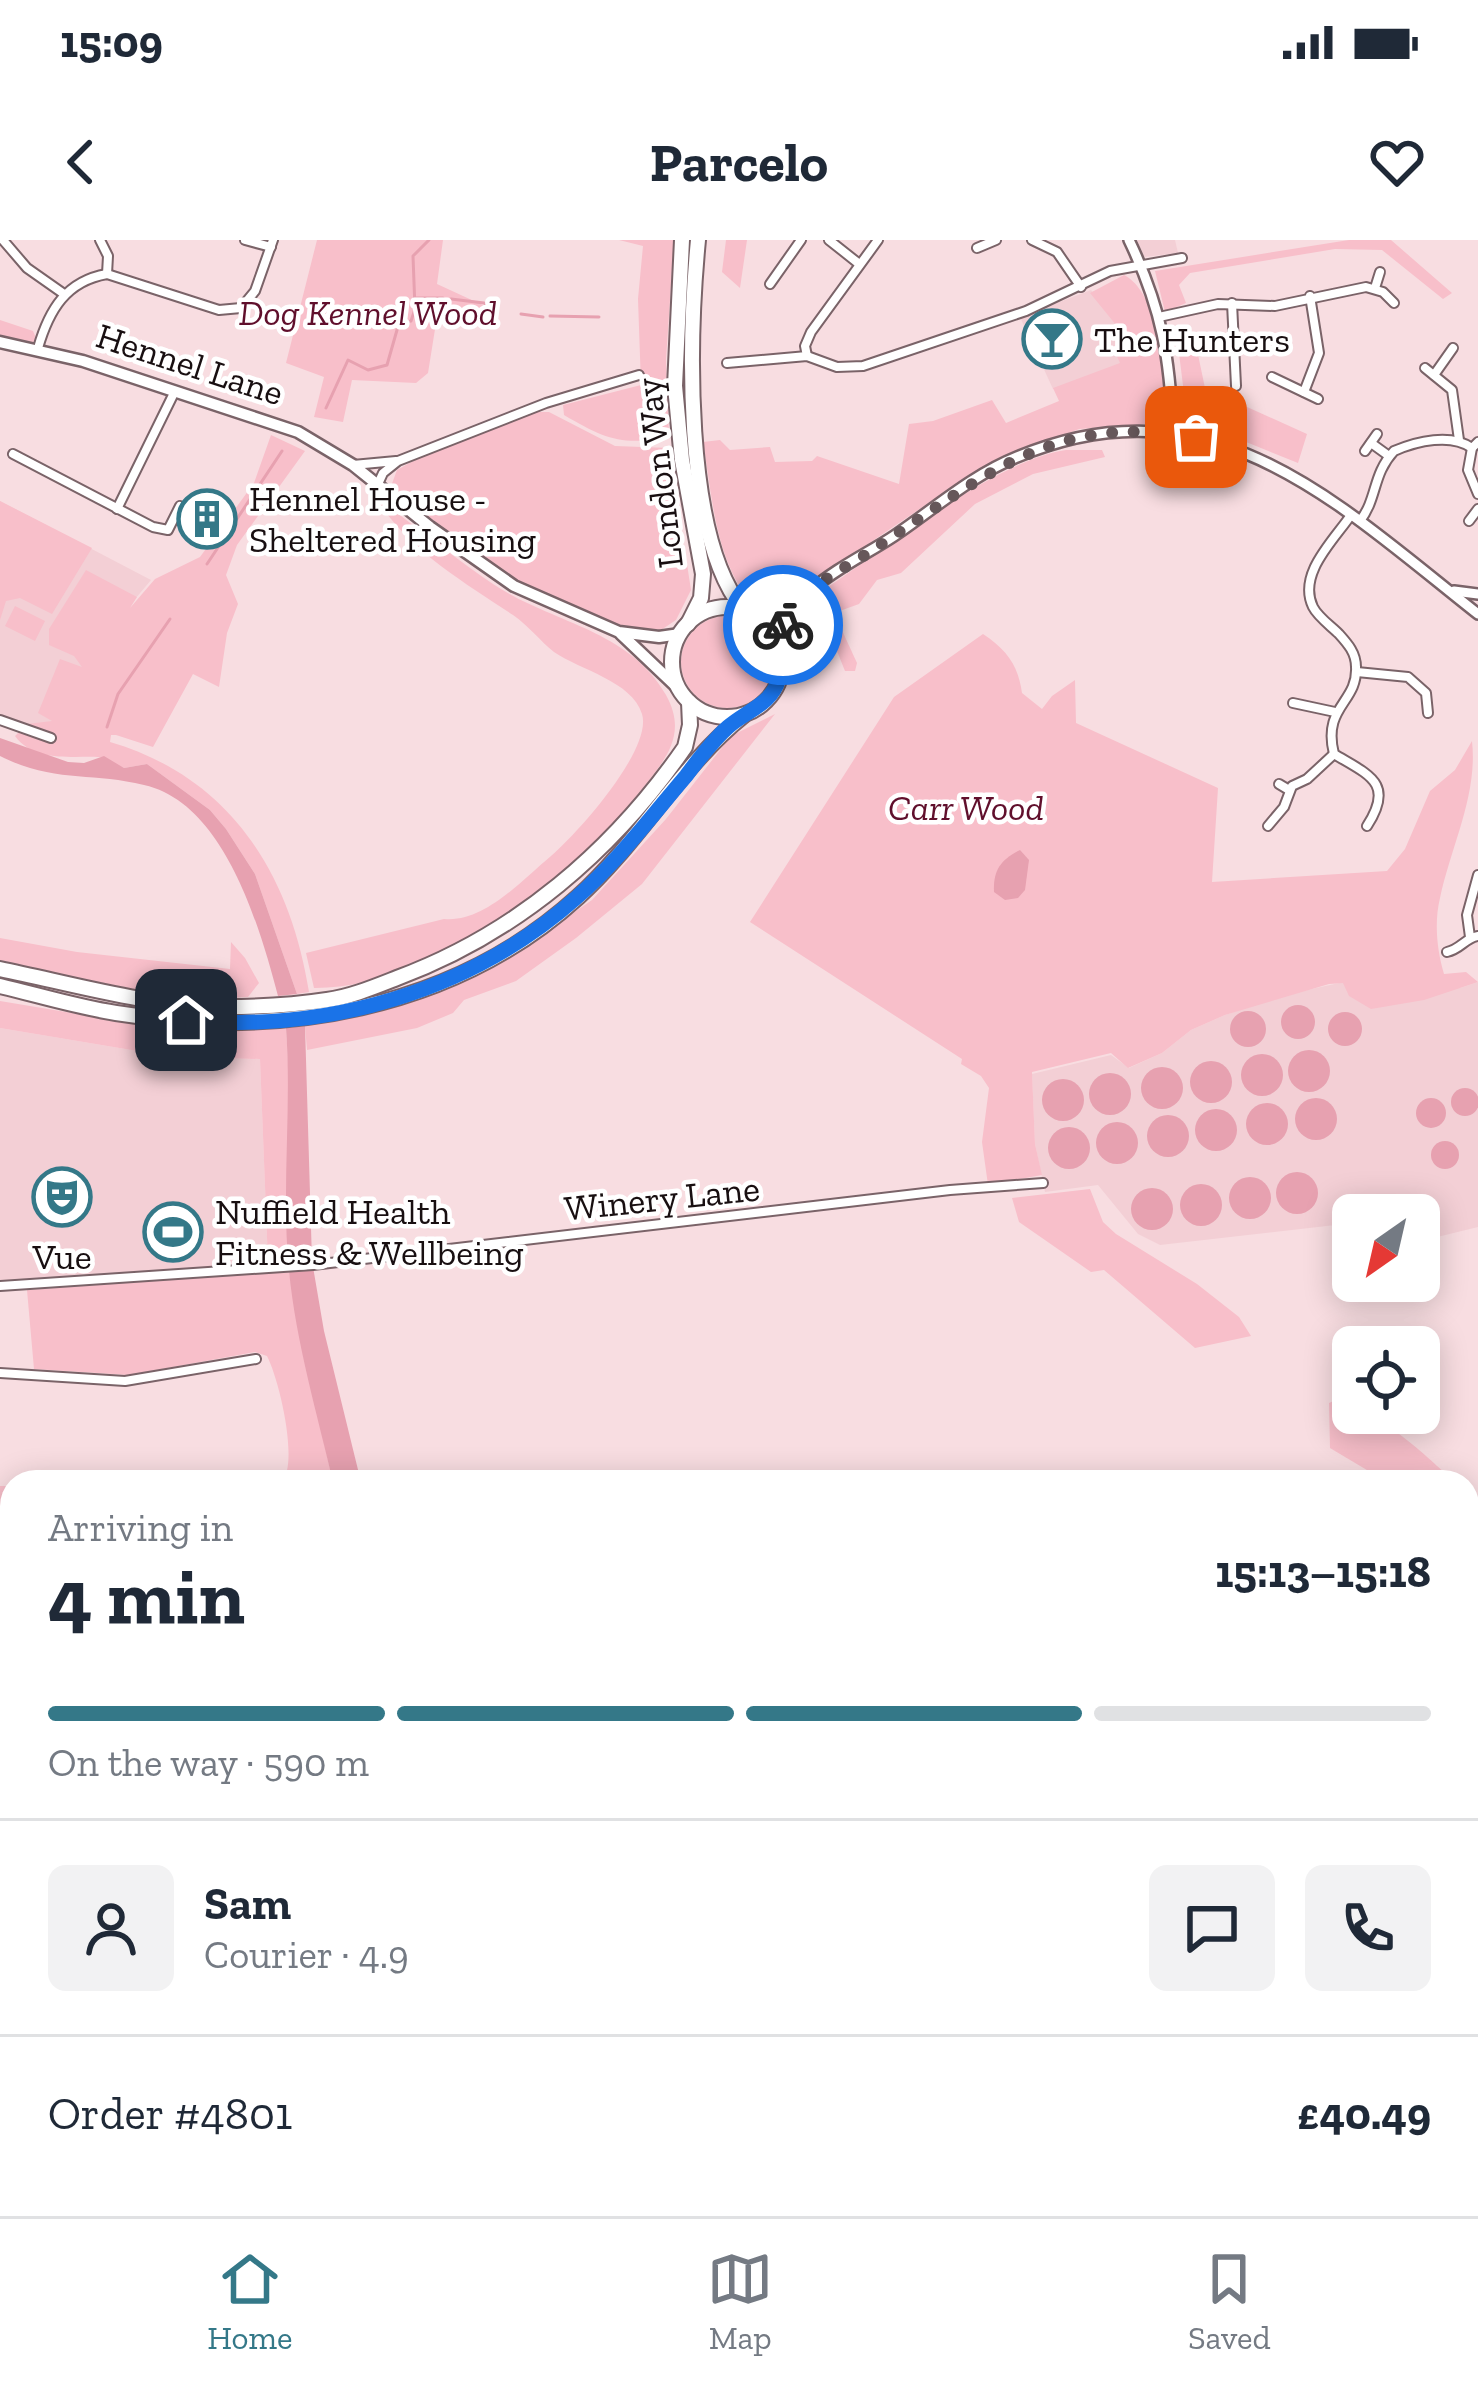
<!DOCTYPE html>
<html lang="en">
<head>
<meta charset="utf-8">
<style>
  body { margin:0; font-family:"Zilla Slab",serif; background:#f2f2f3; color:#1f2937; height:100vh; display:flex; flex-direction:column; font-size:45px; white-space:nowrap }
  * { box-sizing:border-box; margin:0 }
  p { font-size:39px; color:#747a83 }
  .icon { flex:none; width:66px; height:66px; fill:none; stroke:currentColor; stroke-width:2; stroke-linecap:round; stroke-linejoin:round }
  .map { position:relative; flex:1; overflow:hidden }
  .side { position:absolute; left:0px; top:1230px; width:1479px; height:747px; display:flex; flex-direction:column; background:#fff; border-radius:36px 36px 0 0; box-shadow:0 6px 30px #0003 }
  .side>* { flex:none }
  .needle { width:78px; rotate:214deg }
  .tools { position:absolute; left:1332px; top:954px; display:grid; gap:24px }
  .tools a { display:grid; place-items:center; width:108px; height:108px; border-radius:18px; background:#fff; box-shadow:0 6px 30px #0003; font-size:60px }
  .pin { position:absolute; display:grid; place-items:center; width:102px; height:102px; color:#fff; margin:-51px; border-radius:24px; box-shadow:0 6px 18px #0006 }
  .courier { position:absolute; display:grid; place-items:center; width:120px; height:120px; margin:-60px; border:9px solid #1a73e8; border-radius:50%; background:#fff; color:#222; box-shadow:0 3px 15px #0007 }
  .head em { font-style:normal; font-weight:800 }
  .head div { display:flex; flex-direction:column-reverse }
  .head { display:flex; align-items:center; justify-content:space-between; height:204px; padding:0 48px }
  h1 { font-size:78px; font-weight:800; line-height:90px }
  .bar { display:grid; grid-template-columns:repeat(4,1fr); gap:18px 12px; align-content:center; height:144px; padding:0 48px }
  .bar i { height:15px; border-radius:9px; background:#e0e1e3 }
  .bar .on { background:#347888 }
  .bar p { grid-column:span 4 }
  .line { display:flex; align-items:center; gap:30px; padding:0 48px; border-top:3px solid #e0e1e3 }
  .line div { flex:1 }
  .round { display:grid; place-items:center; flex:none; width:126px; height:126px; border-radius:18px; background:#f2f2f3 }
  .status { display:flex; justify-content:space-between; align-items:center; height:84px; padding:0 60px; background:#fff; direction:ltr }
  .status svg { height:33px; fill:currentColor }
  header { display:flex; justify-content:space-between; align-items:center; height:156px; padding:0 48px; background:#fff; font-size:54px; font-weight:800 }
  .dock { display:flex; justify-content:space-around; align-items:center; height:168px; border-top:3px solid #e0e1e3; background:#fff; font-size:33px; color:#747a83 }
  .dock a { display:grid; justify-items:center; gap:6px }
  .dock .on { color:#347888 }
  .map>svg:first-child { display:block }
  .built { fill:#f3cfd5 }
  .green { fill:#f8bfca }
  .water { fill:#e7a1b0 }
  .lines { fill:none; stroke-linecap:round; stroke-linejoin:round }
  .stream { stroke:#e7a1b0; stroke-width:3 }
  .minor-casing { stroke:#7a6368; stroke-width:12 }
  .tertiary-casing { stroke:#7a6368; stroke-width:14 }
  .secondary-casing { stroke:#7a6368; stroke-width:15 }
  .trunk-casing { stroke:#7a6368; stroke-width:18 }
  .minor { stroke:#fff; stroke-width:8 }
  .tertiary { stroke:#fff; stroke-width:9 }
  .secondary { stroke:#fff; stroke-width:10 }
  .trunk { stroke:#fff; stroke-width:14 }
  .done { stroke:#66575a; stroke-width:12; stroke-dasharray:0 21.6 }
  .route { stroke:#1a73e8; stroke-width:15 }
  .labels { text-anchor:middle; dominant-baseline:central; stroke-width:9; stroke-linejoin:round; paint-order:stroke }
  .park-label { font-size:36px; font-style:italic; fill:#600f2c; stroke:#fff }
  .poi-label { font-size:36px; fill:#180f11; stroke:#fff; text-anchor:start }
  .street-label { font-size:36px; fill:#180f11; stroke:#fff }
</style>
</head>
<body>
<div class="status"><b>15:09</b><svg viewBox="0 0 49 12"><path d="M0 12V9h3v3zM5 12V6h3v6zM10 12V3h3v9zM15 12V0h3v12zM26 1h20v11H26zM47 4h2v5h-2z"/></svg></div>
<header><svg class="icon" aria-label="back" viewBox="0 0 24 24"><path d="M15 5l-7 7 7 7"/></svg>Parcelo<svg class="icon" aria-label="heart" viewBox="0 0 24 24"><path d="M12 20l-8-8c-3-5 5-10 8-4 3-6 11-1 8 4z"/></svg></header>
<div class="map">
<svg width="1478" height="1976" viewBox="0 0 1478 1976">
  <rect width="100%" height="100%" fill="#f8dde1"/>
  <g class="built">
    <polygon points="1137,0 1175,0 1178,13 1144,17"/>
    <polygon points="1091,50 1128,96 1124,124 1053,149 1020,77"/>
    <polygon points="0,261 151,340 130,365 50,494 0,478"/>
    <polygon points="1344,742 1460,748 1478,742 1478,987 1421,1001 1419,975 1353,975 1353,983 1160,1005 1138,994 1098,945 1045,952 1035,904 1032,834 1111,815 1129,828 1162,813 1191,790 1225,775 1279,756"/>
    <polygon points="0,788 173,817 260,819 268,1023 0,1045"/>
    <polygon points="12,1571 12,1641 0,1601 0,1579"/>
  </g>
  <g class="green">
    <polygon points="317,0 443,0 437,44 489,68 487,82 436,83 428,133 416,143 352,140 343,182 314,177 324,137 286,123"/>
    <path d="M619 0H674L666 120 669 197C622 206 605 199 564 175L563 165 641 145 638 59 643 6Z"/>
    <polygon points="726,0 747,0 740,48 722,32"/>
    <polygon points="1349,0 1391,0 1452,53 1443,59 1382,10 1335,9 1190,33 1179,45 1186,63 1165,72 1155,31"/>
    <path d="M1124 35C1157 50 1177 148 1161 177L1147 184 1079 189 997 221 952 247 790 357 773 362 749 360C715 317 712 255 703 202L720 200 730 210 770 207 775 222 812 221 817 216 899 244 909 184 933 181 992 160 1006 183 1059 161 1053 148 1120 123 1113 108 1125 96 1090 53Z"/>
    <polygon points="0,80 33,91 37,100 30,104 0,98"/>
    <polygon points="1196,105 1205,148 1307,194 1298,223 1187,178 1179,113"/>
    <polygon points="536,172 549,172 615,206 669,208 691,350 676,380 658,392 625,389 536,353 462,307 390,249 397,230 413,221"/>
    <path d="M271 195 305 211 237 305 226 335 238 364 227 393 219 447 193 434 153 507 116 495H111L110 502C230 537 290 633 309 752L297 754 255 634 226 589 210 570 147 524 124 528C115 525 107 517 98 517 71 516 34 522 15 496L27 484 52 481 38 473 60 419 82 427 74 416 49 405V389L86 330 137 357 130 368 155 339 200 317 254 243Z"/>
    <path d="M1066 210H1102L1105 217 1033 234 975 264 901 333 877 340 859 364 834 373 857 423 855 431H845L823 376 808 387 812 430 803 434C787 406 792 376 816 355 881 313 992 221 1066 210Z"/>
    <path d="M376 257C415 286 453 317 493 344 551 383 629 389 666 455 690 498 661 524 635 558 567 643 428 749 314 748L306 713 444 679C484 683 522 640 551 616 577 594 653 509 642 474 632 441 580 430 554 412 540 401 529 386 513 375 465 343 405 308 376 257Z"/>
    <polygon points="0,261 92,308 52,374 20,358 6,361 0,380"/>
    <polygon points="15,366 45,381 35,401 5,386"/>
    <circle cx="727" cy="422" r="46"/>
    <path d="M983 394C1007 410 1018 425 1022 453L1042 469 1052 456 1075 440 1076 483 1218 548 1212 642 1387 631 1405 609 1430 551 1455 530 1472 501C1478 555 1451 606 1440 658 1434 683 1437 710 1444 734L1466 732 1478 742 1424 760 1371 769 1349 756 1343 743 1329 744 1225 775 1191 790 1162 813 1128 828 1111 813 1032 832 1035 904 1042 935 988 945 982 902 989 848 981 836 961 824 962 819 750 682 894 457Z"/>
    <polygon points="775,474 642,644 576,698 516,741 464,760 453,773 417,788 307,810 305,786 410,763 522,708 592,660 666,579 731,496"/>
    <path d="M0 698 77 712 230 729 231 702 245 718 259 743 248 757C167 761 80 741 0 724Z"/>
    <path d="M0 761 180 791 286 788C292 866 287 944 289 1022L268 1023 260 819 173 817 0 788Z"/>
    <polygon points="1090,949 1103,982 1116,994 1197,1044 1239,1077 1251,1096 1195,1108 1104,1030 1091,1032 1019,982 1012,958"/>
    <path d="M289 1031 299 1092 333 1242H282C299 1222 279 1139 267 1116L255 1112 129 1135 34 1129 27 1050Z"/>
    <path d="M1340 1158 1353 1165V1173C1384 1173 1431 1221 1455 1242H1387L1330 1208 1329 1163Z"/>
    <polygon points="0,1246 12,1246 12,1294 0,1298"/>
    <polygon points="1478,1334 1478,1418 1467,1434 1467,1336"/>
    <polygon points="1,1702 12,1706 12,1860 0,1860"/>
    <polygon points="1478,1837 1478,1976 1373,1976 1376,1965 1467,1965 1467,1855 1470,1842"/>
    <polygon points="422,1965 787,1965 791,1976 449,1976"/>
    <polygon points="1013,1965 1087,1965 1079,1976 1006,1976"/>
  </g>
  <g class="water">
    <path d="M0 498 68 522 84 523 104 516 124 528 147 524 210 570 226 589 255 634 297 754 278 756C260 688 225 563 144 545 92 532 53 543 0 516Z"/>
    <path d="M1020 610 1029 620 1025 650 1018 658 1005 660 994 652C993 631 1000 620 1020 610Z"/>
    <circle cx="1298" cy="782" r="17"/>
    <circle cx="1248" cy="789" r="18"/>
    <circle cx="1345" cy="789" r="17"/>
    <path d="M305 786 312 1021 324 1091 361 1242H333C317 1173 296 1102 289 1031 281 950 292 869 286 788Z"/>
    <circle cx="1309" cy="831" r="21"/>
    <circle cx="1262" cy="835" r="21"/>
    <circle cx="1211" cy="842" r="21"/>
    <circle cx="1162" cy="848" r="21"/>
    <circle cx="1110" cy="854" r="21"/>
    <circle cx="1063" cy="860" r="21"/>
    <circle cx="1465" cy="862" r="14"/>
    <circle cx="1316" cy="879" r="21"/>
    <circle cx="1431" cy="873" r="15"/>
    <circle cx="1267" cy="884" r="21"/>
    <circle cx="1216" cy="890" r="21"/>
    <circle cx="1168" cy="896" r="21"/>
    <circle cx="1117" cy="903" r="21"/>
    <circle cx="1069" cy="908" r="21"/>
    <circle cx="1445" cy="915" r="14"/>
    <circle cx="1297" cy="953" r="21"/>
    <circle cx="1250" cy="958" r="21"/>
    <circle cx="1201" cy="965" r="21"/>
    <circle cx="1152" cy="969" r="21"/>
    <polygon points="12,1330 12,1421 0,1425 0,1334"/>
    <polygon points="787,1965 889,1965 891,1976 791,1976"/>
  </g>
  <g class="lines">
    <g class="stream">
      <polyline points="415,58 443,58"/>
      <polyline points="451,59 484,63 494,70"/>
      <polyline points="521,74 543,77"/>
      <polyline points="550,76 599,77"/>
      <polyline points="326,168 348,120 368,130 387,125 399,83 411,81 415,69 413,16 429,0"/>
      <polyline points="207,324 282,211"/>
      <polyline points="107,487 118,454 170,379"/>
      <polyline points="1467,1857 1478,1858"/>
      <polyline points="1372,1965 1381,1976"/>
    </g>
    <g class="minor-casing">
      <g id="minor">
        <polyline points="3,0 27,28 64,54"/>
        <polyline points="100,0 108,16 107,34"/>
        <polyline points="245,0 271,7"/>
        <polyline points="829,0 858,23"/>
        <polyline points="1032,0 1057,12 1081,47"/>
        <polyline points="977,8 996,0"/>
        <polyline points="770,44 801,0"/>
        <polyline points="1375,48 1380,32"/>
        <polyline points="1232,63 1236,146"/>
        <polyline points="1159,77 1218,64 1275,66 1366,47 1383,52 1394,63"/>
        <path d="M38 108C49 70 66 41 107 34L219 70 241 68 255 51 273 0"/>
        <polyline points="807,116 805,106 811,92 878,0"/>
        <polyline points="727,123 807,116 837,127 863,126 1026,71 1110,31 1182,18"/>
        <polyline points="1425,128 1452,150 1459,200"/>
        <polyline points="1434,135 1453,108"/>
        <polyline points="1272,137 1318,159"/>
        <polyline points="1304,152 1319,113 1310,56"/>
        <polyline points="1371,203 1389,216"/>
        <polyline points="1472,208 1468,230 1478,254"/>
        <polyline points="1365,211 1377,194"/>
        <polyline points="13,214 153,287 168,290 180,266"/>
        <polyline points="353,225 396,221"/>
        <polyline points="378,244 383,233 398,221 546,163 639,135"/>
        <polyline points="117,269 174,153"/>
        <path d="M1351 275C1334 300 1297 334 1313 367 1318 377 1331 386 1339 394 1348 404 1356 413 1356 427 1358 463 1322 466 1334 514 1369 535 1395 543 1367 586"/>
        <path d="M1360 281C1378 257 1372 235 1394 211 1417 201 1451 193 1472 208L1478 202"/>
        <polyline points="1469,281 1478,269"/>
        <polyline points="1357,432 1408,437 1426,453 1428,473"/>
        <polyline points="1293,463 1335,472"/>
        <polyline points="0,480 51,498"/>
        <polyline points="1279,544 1289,550"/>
        <polyline points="1268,586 1284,567 1292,546 1307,539 1334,514"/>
        <polyline points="1470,697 1467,675 1478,635"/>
        <path d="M1447 712C1461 709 1465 698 1478 696"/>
        <polyline points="0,1046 313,1025 950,950 1043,943"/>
        <polyline points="0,1133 125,1141 256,1119"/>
        <polyline points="0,1306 12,1303"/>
        <polyline points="0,1452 12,1447"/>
        <polyline points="0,1575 12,1566"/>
        <polyline points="0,1865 12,1866"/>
        <polyline points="0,1969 48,1968 93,1976"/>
      </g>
    </g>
    <g class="tertiary-casing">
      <g id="tertiary">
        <path d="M1129 0C1162 69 1170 118 1173 193"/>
        <polyline points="1454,351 1478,354"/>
        <polyline points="746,370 792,368"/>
        <path d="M779 404C787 349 852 324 894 296 934 269 972 235 1017 217 1211 136 1336 262 1478 374"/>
      </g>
    </g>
    <g class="secondary-casing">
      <g id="secondary">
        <polyline points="0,102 83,121 298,192 353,225 430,287 514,346 619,392 659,397 680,394"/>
        <polyline points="621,394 680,450"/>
      </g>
    </g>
    <g class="trunk-casing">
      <g id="trunk">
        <polyline points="682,0 675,146 682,220 703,334 701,358 688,384"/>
        <path d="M698 0C689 93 682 295 743 369"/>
        <circle cx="727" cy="422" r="55"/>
        <path d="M0 729C73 744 151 767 226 767 258 767 295 765 327 760 350 757 374 747 397 738 516 694 613 611 685 507L690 485 689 462"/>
        <path d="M0 746C38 755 77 767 116 773 278 799 453 771 578 657 639 602 680 526 744 475"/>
      </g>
    </g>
    <use href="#minor" class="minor"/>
    <use href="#tertiary" class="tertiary"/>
    <use href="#secondary" class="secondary"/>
    <use href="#trunk" class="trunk"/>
  </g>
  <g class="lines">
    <path class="done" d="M783 385C799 348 842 331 874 309 985 236 1052 173 1196 197"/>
    <path class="route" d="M186 780C326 793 470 752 576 658 617 622 651 577 686 536 699 519 712 501 728 487 746 471 771 465 779 439 785 421 779 403 783 385"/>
  </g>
  <defs>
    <g id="bar-ring" transform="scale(3)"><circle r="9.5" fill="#fff" stroke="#347888" stroke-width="1.5"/><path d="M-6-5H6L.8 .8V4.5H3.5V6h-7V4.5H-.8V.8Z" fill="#347888"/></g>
    <g id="building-ring" transform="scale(3)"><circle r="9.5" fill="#fff" stroke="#347888" stroke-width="1.5"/><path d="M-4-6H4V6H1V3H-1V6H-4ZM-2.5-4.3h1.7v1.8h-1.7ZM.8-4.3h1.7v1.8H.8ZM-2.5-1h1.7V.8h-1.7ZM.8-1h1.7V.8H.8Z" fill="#347888"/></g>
    <g id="theatre-ring" transform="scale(3)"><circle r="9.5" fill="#fff" stroke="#347888" stroke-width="1.5"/><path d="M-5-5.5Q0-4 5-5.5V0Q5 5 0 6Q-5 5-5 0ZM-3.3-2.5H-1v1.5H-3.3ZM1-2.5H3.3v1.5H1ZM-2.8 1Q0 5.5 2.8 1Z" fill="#347888"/></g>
    <g id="stadium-ring" transform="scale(3)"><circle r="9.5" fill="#fff" stroke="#347888" stroke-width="1.5"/><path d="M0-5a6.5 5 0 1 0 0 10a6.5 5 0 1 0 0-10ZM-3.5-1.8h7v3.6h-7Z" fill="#347888"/></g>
  </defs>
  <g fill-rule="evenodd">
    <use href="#bar-ring" x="1052" y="99"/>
    <use href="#building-ring" x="207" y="279"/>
    <use href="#theatre-ring" x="62" y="957"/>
    <use href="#stadium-ring" x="173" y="992"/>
  </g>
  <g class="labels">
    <g class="park-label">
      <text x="368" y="72">Dog Kennel Wood</text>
      <text x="966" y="567">Carr Wood</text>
    </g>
    <g class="poi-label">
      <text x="1094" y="99">The Hunters</text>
      <text x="249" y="258">Hennel House -<tspan x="249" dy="41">Sheltered Housing</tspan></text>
      <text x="215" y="971">Nuffield Health<tspan x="215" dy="41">Fitness &amp; Wellbeing</tspan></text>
      <text x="62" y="1016" text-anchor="middle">Vue</text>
    </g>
    <g class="street-label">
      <text transform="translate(190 124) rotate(18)">Hennel Lane</text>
      <text transform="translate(659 233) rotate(-97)">London Way</text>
      <text transform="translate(662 958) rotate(-6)">Winery Lane</text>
    </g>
  </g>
</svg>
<div class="tools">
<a><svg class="needle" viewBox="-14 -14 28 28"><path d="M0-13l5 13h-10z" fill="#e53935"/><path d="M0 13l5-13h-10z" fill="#747a83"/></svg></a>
<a><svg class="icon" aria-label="locate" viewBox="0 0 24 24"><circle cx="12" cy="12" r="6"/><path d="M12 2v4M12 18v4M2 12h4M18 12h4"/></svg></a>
</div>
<div class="pin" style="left:1196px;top:197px;background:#ea580c"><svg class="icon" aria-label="bag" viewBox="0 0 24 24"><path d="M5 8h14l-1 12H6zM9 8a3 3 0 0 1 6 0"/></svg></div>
<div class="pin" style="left:186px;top:780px;background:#1f2937"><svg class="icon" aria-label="home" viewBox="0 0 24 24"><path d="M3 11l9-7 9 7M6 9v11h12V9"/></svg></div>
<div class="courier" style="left:783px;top:385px"><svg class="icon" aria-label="bike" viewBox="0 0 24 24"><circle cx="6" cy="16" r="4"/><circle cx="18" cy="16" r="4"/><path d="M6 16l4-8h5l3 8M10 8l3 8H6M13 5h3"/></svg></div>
<section class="side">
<div class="head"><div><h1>4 min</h1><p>Arriving in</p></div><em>15:13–15:18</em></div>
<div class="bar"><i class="on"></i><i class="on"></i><i class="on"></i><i></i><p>On the way · 590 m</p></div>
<div class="line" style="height:216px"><a class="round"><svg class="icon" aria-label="person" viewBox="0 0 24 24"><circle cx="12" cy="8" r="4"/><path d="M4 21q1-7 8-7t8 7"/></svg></a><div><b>Sam</b><p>Courier · 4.9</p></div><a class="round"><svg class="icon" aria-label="chat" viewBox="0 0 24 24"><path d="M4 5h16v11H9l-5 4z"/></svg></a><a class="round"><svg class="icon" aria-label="phone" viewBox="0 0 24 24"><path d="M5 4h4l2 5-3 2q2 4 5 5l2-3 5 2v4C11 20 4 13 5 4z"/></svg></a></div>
<div class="line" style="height:156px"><div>Order #4801</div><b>£40.49</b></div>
</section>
</div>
<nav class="dock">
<a class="on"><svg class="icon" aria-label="home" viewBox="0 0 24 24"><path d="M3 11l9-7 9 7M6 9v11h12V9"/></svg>Home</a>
<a><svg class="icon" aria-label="map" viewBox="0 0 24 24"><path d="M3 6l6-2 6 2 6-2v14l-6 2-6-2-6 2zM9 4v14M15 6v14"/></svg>Map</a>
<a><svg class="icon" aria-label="saved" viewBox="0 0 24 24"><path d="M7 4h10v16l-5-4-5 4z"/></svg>Saved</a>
</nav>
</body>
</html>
